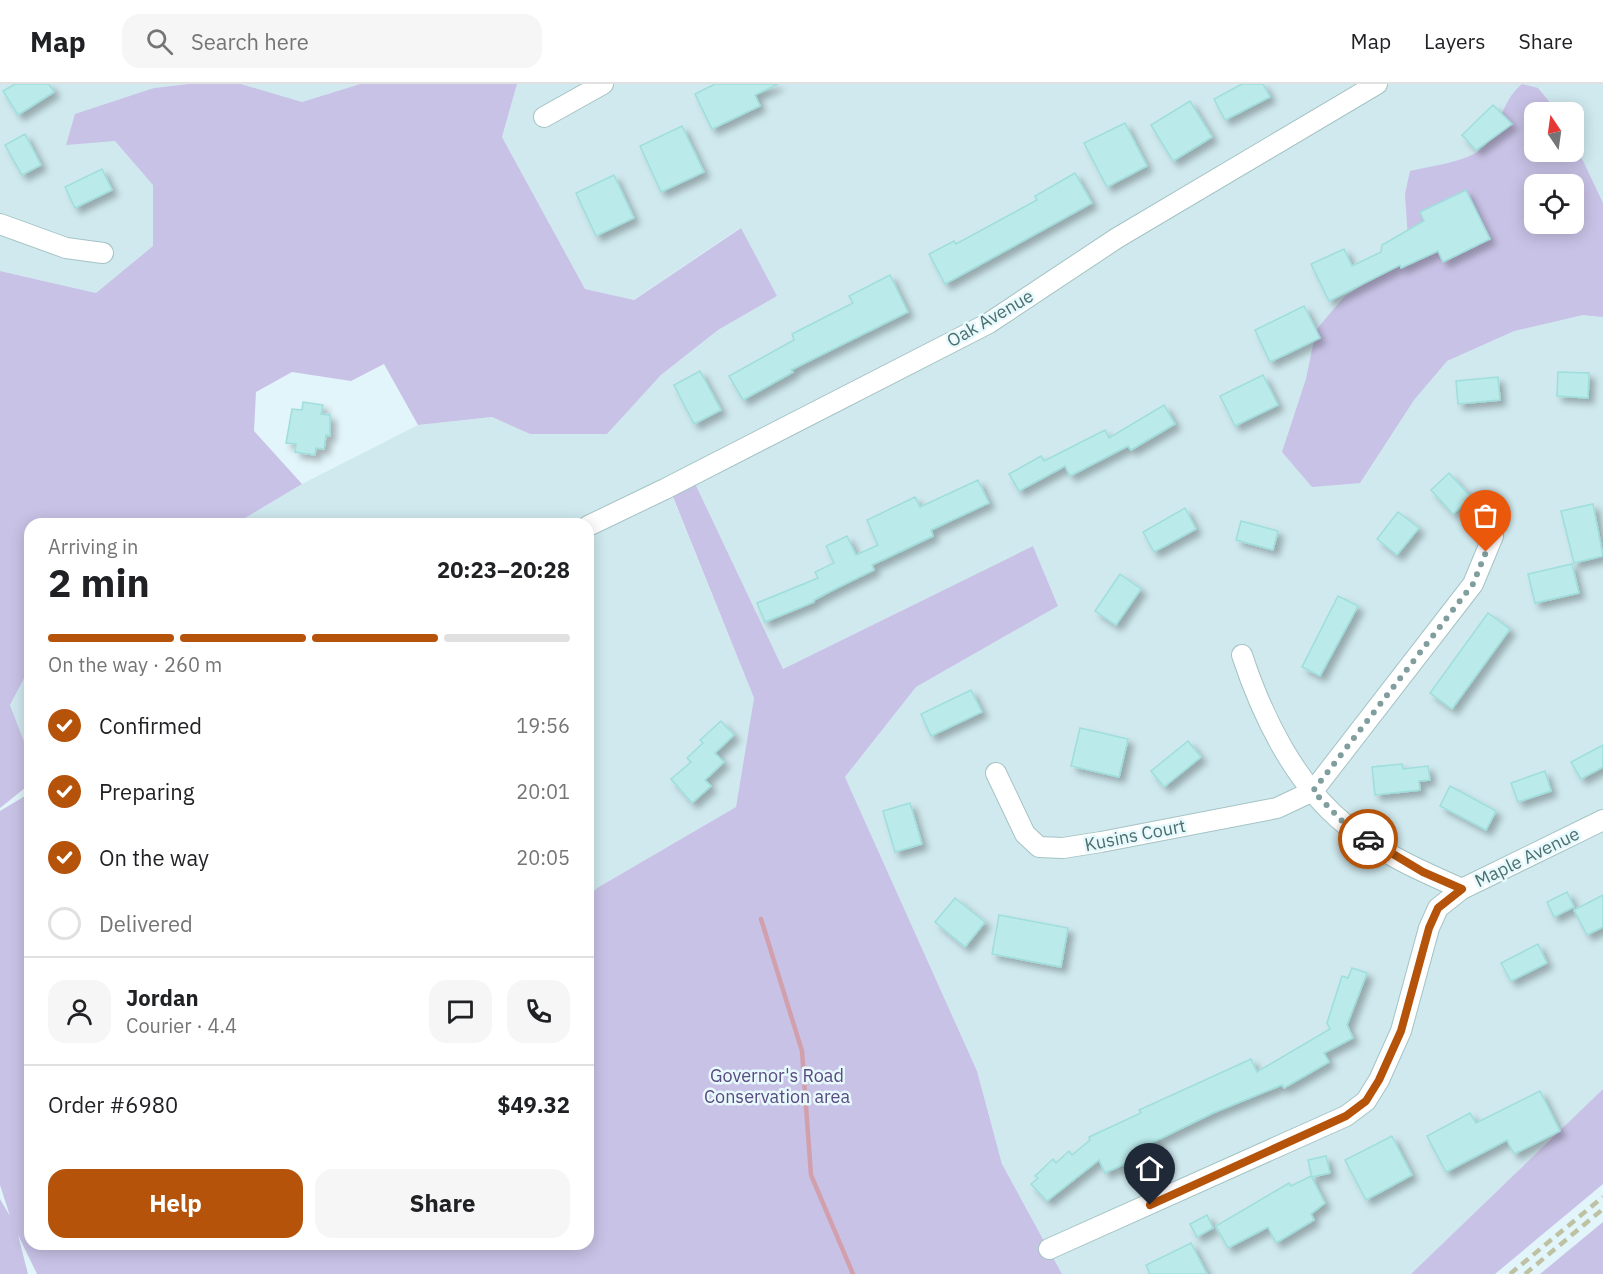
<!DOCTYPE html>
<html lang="en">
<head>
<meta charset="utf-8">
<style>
  body { margin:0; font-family:"IBM Plex Sans",sans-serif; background:#f6f6f6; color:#202124; height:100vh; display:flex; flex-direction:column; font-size:22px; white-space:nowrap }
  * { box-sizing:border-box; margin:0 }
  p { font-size:20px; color:#757577 }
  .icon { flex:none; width:33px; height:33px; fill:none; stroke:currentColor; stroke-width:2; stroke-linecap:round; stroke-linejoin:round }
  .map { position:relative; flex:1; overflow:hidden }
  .side { position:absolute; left:24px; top:434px; width:570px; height:732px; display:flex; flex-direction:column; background:#fff; border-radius:18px; box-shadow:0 3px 15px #0003 }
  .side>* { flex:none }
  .needle { width:39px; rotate:347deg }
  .tools { position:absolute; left:1524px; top:18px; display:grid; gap:12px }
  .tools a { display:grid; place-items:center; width:60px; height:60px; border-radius:12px; background:#fff; box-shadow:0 3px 15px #0003; font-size:30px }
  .pin { position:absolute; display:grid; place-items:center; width:51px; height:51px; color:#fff; margin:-62px -26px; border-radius:50% 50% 50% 0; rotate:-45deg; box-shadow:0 0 6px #0007 }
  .pin .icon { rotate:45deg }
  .courier { position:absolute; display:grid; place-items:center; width:60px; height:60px; margin:-30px; border:4px solid #b45309; border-radius:50%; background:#fff; color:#222; box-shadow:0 2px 8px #0007 }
  .overview em { font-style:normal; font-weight:700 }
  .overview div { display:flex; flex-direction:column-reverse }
  .overview { display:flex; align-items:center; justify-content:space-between; height:102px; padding:0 24px }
  h1 { font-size:39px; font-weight:700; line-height:45px }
  .bar { display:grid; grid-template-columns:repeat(4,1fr); gap:9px 6px; align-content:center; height:72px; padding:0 24px }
  .bar i { height:8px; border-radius:4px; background:#e0e0e0 }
  .bar .current { background:#b45309 }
  .bar p { grid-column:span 4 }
  .line { display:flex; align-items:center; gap:15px; padding:0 24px; border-top:2px solid #e0e0e0 }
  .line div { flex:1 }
  .round { display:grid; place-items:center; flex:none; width:63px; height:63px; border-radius:18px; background:#f6f6f6 }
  ol { padding:0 24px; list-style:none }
  li { display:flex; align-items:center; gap:18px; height:66px }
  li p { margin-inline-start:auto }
  li .icon { padding:6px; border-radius:50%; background:#b45309; color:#fff; stroke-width:4 }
  li:last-child { color:#757577 }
  li i { width:33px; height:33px; border:3px solid #e0e0e0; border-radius:50% }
  .button { display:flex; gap:12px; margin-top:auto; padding:12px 24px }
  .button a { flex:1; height:69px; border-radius:18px; background:#b45309; color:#fff; font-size:24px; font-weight:700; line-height:69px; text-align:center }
  .button a+a { background:#f6f6f6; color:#202124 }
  header { display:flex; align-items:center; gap:36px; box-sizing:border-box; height:84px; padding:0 30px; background:#fff; border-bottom:2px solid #e0e0e0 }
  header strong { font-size:28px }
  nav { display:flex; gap:33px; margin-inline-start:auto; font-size:21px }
  .search { width:420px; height:54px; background:#f6f6f6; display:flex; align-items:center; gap:15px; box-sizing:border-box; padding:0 21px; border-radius:18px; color:#757577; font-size:22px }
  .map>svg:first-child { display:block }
  .residential { fill:#cfe9ee; fill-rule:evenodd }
  .green { fill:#c8c2e6; fill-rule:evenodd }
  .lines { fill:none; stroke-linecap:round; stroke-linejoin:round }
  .stream { stroke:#d2a0ad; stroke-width:4.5 }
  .building { fill:#baeae9; stroke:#9ededc; stroke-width:1.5; filter:url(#shadow) }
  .minor-casing { stroke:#a5c3c4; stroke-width:22 }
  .minor { stroke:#fff; stroke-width:20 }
  .rail { stroke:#bec1a2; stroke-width:4.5; stroke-dasharray:9 6; stroke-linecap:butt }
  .done { stroke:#809e9e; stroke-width:6; stroke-dasharray:0 10.8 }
  .route { stroke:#b45309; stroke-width:8 }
  .labels { text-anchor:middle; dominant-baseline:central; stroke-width:5; stroke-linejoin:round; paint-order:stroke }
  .street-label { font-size:18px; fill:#4b6f6d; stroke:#e7f9fd }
  .park-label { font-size:18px; fill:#594a7f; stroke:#e7f9fd }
</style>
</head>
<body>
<header>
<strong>Map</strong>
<div class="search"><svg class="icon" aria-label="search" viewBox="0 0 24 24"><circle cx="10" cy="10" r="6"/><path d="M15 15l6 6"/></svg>Search here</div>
<nav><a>Map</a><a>Layers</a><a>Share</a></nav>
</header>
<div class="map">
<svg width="1603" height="1190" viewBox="0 0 1603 1190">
  <defs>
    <filter id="shadow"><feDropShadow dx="5.5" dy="5.5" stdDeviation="3" flood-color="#0004"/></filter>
  </defs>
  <rect width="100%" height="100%" fill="#e2f5fa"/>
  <g class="residential">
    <polygon points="0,0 188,0 154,4 115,57 154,101 153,162 96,209 0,187"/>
    <polygon points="241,0 360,0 302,18"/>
    <path d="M517 0H1603V1005L1411 1190H1062L1002 1080 977 987 845 693 916 603 1058 522 1033 462 783 585 691 391 669 404 754 614 736 723 597 804 588 813V440H235L302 400 418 341 492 333 530 350H607L661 291 718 246 777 212 740 144 633 216 585 205 502 53ZM1534 28H1574V68H1534ZM1534 100H1574V140H1534Z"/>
    <polygon points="30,583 30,673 10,621"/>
  </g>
  <g class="green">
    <polygon points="188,0 241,0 302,18 360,0 517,0 502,53 585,205 634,216 741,144 777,212 718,246 661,291 607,350 530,350 492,333 418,341 384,280 351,297 292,288 256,308 254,347 302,400 235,440 30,440 30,583 10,621 30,673 30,700 0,724 0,187 96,209 153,162 153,101 115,57 66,61 75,30 154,4"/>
    <path d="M1522 0 1538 4 1558 28H1534V68H1574V58L1603 119V233L1583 231 1514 247 1447 277 1414 316 1360 399 1312 403 1282 368 1306 295 1316 246 1344 213 1409 171 1405 110 1410 87C1434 81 1465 79 1484 63 1499 49 1500 18 1522 0ZM1534 100H1574V140H1534Z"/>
    <polygon points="691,391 783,585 1033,462 1058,522 916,603 845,693 977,987 1002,1080 1062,1190 37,1190 18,1151 28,1190 0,1190 0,1115 10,1132 0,1101 0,727 30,709 30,1160 588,1160 588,813 597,804 736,723 754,614 669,403"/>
    <polygon points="1603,1005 1603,1100 1495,1190 1411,1190"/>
    <polygon points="1603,1138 1603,1190 1540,1190"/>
  </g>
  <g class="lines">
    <polyline class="stream" points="761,835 802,967 811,1091 853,1190"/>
  </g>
  <g class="building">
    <polygon points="15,0 49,0 54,8 18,31 3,7"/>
    <polygon points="715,0 778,0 755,11 760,22 712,45 695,10"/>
    <polygon points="1242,0 1263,0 1270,13 1225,36 1214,15"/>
    <polygon points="1190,17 1212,53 1173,77 1151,41"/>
    <polygon points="1493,21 1512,40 1476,66 1462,51"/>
    <polygon points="1125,39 1147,82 1107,103 1084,59"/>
    <polygon points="682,42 704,88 661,108 640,62"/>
    <polygon points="25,50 41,81 22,91 5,61"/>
    <polygon points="102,85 112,106 75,124 65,103"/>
    <polygon points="1075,89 1092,119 945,200 929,170 954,157 956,160 1037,116 1035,112"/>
    <polygon points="614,91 634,134 596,152 576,109"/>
    <polygon points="1466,106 1490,155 1443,178 1438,167 1401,184 1400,181 1329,217 1311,180 1344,165 1352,182 1381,168 1382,161 1424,137 1420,128"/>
    <polygon points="890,191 908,228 791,286 793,288 743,316 729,292 794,256 792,250 853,219 849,212"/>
    <polygon points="1304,222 1320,254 1270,278 1255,246"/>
    <polygon points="700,287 721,326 694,340 674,301"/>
    <polygon points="1558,288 1589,289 1588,314 1557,312"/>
    <polygon points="1263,291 1278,321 1235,342 1220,312"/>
    <polygon points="1498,293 1500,316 1458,320 1456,297"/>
    <polygon points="303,318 323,321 321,330 330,331 330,352 326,351 324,365 316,364 315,371 295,368 296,360 286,359 292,325 302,326"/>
    <polygon points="1164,321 1175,340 1131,366 1128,362 1070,392 1065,382 1019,407 1009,390 1041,372 1044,377 1105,346 1109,354"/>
    <polygon points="1449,389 1471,413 1453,430 1431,406"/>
    <polygon points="978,396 989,419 931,446 933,452 872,481 874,486 831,507 814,516 814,518 765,538 757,519 818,494 815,488 834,479 826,462 847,452 856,471 878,461 867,436 915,413 920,423"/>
    <polygon points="1593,420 1603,472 1574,479 1561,427"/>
    <polygon points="1185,424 1196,445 1154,468 1143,448"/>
    <polygon points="1398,428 1419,444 1397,471 1377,455"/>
    <polygon points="1241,437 1278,447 1273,466 1236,456"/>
    <polygon points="1572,480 1579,509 1535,519 1528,490"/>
    <polygon points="1120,490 1141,505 1116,541 1095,527"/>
    <polygon points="1338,512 1358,522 1320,592 1302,583"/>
    <polygon points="1488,529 1510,545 1452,625 1430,609"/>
    <polygon points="971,606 982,628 931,652 921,630"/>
    <polygon points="721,637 734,651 715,669 724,678 705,696 711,702 692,719 671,695 691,678 687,674 703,659 700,656"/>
    <polygon points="1080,644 1128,655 1119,693 1071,682"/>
    <polygon points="1188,657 1201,673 1164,703 1151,687"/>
    <polygon points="1603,661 1603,683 1581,695 1571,678"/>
    <polygon points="1402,680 1403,685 1428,682 1430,696 1419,697 1420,706 1375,711 1372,683"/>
    <polygon points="1545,687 1551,707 1518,718 1511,699"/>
    <polygon points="1450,702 1496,727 1486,746 1440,722"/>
    <polygon points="910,719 922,760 895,768 883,727"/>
    <polygon points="1567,808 1574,823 1554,833 1547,818"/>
    <polygon points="1603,811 1603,843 1587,851 1574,826"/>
    <polygon points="955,814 985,838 965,863 935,838"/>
    <polygon points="999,831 1068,844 1061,883 992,870"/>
    <polygon points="1538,860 1547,879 1511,897 1501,879"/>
    <polygon points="1352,884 1367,889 1347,941 1353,954 1324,969 1329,978 1284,1004 1282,1001 1213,1029 1141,1064 1144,1071 1105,1089 1099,1076 1047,1117 1031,1100 1038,1094 1035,1092 1053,1075 1056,1079 1069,1067 1072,1071 1090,1056 1089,1053 1141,1029 1139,1026 1251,975 1257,988 1330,945 1327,939 1342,892 1348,894"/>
    <polygon points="1540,1007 1560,1047 1514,1070 1507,1056 1446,1088 1427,1052 1470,1029 1476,1039"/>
    <polygon points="1392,1052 1412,1091 1366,1116 1345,1076"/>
    <polygon points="1326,1072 1330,1089 1312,1093 1308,1076"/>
    <polygon points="1311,1092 1325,1119 1311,1130 1314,1136 1276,1159 1268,1143 1228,1164 1216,1142 1289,1099 1291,1102"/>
    <polygon points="1207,1131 1213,1144 1197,1153 1190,1140"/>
    <polygon points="1191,1159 1207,1190 1150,1190 1146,1181"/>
  </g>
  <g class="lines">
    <g class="minor-casing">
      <g id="minor">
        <polyline points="544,33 603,0"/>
        <polyline points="0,140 66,164 103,169"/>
        <polyline points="588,442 665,405 989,239 1117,154 1377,0"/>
        <path d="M1242 571C1262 632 1295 700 1346 741 1380 769 1423 788 1462 805"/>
        <polyline points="996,689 1025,750 1039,763 1063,764 1101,758 1277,724 1313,707 1473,500 1493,452"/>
        <polyline points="1049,1165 1346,1032 1366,1017 1379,996 1401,947 1429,844 1438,824 1462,805 1603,736"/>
      </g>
    </g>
    <use href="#minor" class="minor"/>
    <g class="rail">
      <polyline points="1510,1190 1603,1113"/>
      <polyline points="1525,1190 1603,1125"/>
    </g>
  </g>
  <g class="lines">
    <polyline class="done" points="1368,755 1346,741 1313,707 1473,500 1486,468"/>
    <polyline class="route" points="1150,1121 1346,1032 1366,1017 1379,996 1401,947 1429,844 1438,824 1462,805 1423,788 1368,755"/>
  </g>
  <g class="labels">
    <g class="street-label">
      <text transform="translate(990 234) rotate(-30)">Oak Avenue</text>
      <text transform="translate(1135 751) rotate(-11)">Kusins Court</text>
      <text transform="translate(1527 773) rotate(-26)">Maple Avenue</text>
    </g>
    <g class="park-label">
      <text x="777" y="991">Governor's Road<tspan x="777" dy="21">Conservation area</tspan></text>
    </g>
  </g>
</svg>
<div class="tools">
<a><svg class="needle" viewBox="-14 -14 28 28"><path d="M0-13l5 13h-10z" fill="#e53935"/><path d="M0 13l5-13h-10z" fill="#757577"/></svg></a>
<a><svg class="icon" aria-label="locate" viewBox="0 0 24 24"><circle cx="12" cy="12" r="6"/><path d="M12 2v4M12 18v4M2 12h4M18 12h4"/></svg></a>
</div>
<div class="pin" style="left:1486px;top:468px;background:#ea580c"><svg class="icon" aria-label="bag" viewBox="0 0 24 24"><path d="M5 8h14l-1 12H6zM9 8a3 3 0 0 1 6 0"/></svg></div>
<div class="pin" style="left:1150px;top:1121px;background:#1f2937"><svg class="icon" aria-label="home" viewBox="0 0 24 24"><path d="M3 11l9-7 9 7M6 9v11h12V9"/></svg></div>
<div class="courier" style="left:1368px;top:755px"><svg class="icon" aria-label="car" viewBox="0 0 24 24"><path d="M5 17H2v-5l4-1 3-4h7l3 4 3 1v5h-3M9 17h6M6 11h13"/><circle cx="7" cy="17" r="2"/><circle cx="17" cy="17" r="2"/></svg></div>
<section class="side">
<div class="overview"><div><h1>2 min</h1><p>Arriving in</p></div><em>20:23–20:28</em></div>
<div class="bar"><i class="current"></i><i class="current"></i><i class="current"></i><i></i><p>On the way · 260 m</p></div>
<ol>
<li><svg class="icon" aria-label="check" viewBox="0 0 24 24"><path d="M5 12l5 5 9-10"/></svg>Confirmed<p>19:56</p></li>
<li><svg class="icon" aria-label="check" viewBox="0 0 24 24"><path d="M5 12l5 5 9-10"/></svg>Preparing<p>20:01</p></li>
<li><svg class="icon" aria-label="check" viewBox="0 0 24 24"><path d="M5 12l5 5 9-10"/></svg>On the way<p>20:05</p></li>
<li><i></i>Delivered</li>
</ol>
<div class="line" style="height:108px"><a class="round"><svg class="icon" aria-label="person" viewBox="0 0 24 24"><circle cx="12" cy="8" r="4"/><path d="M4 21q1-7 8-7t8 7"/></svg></a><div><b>Jordan</b><p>Courier · 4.4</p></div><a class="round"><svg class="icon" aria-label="chat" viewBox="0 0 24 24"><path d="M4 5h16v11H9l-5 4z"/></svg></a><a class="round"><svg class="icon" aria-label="phone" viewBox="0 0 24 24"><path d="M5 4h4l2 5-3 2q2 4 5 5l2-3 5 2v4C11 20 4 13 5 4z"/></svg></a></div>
<div class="line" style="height:78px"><div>Order #6980</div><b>$49.32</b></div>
<div class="button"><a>Help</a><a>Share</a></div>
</section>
</div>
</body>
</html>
